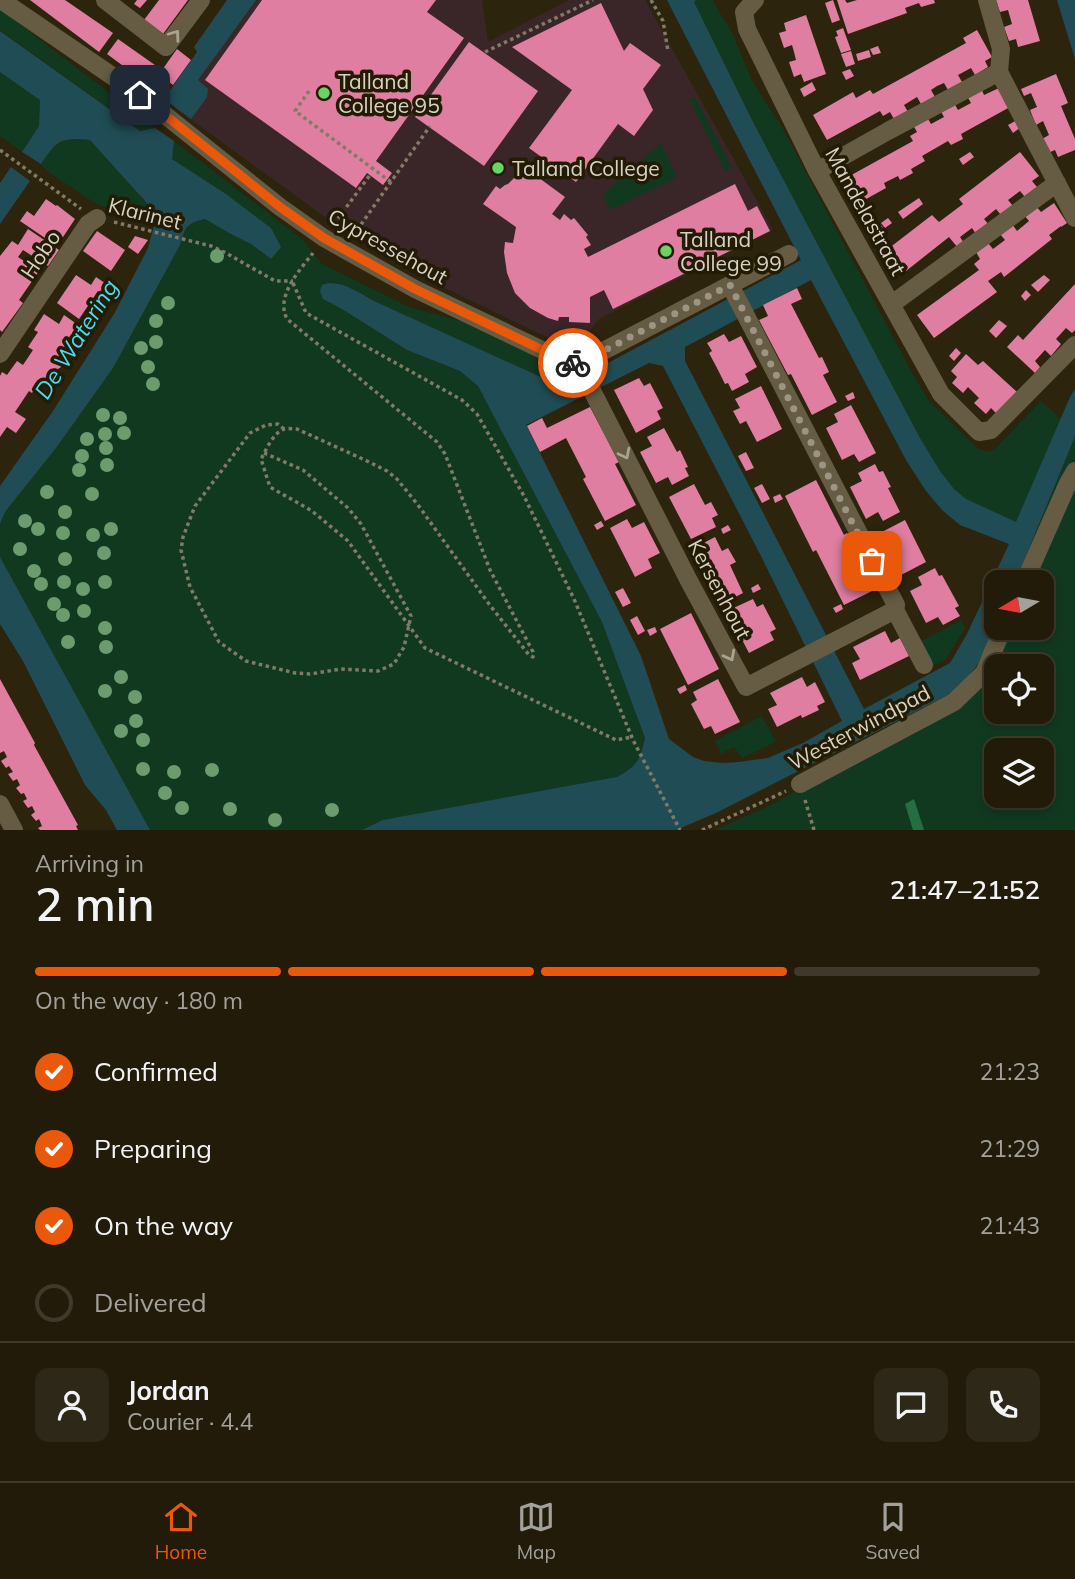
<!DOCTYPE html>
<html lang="en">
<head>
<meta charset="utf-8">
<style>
  body { margin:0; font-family:Mulish,sans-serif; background:#2e2818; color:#f1f3f6; height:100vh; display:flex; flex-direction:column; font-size:26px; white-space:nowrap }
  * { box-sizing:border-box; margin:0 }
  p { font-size:23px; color:#a2a19c }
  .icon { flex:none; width:38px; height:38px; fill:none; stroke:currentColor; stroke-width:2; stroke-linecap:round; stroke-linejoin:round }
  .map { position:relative; height:830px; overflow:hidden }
  .panel { display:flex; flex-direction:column; background:#221b0a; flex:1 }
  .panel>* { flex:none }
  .needle { width:46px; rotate:260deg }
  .controls { position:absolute; left:984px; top:570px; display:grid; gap:14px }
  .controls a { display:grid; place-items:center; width:70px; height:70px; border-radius:14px; background:#221b0a; box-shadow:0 4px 10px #0003,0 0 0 2px #3f392b; font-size:35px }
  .pin { position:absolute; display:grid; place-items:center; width:60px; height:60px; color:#fff; margin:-30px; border-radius:14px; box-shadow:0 4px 10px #0006 }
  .courier { position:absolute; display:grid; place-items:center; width:70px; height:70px; margin:-35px; border:5px solid #ea580c; border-radius:50%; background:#fff; color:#222; box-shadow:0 2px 9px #0007 }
  .headline em { font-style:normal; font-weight:600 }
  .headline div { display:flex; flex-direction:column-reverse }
  .headline { display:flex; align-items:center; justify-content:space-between; height:119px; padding:0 35px }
  h1 { font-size:46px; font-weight:600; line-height:52px }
  .bar { display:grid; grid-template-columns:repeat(4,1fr); gap:10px 7px; align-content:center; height:84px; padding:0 35px }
  .bar i { height:9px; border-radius:5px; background:#3f392b }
  .bar .selected { background:#ea580c }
  .bar p { grid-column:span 4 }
  .line { display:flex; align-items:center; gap:18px; padding:0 35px; border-top:2px solid #3f392b }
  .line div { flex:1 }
  .round { display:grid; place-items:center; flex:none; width:74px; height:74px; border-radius:14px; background:#2e2818 }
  ol { padding:0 35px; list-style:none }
  li { display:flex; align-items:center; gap:21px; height:77px }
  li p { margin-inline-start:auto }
  li .icon { padding:7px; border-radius:50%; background:#ea580c; color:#fff; stroke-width:4 }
  li:last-child { color:#a2a19c }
  li i { width:38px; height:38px; border:4px solid #3f392b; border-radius:50% }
  .menu { display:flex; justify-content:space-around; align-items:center; height:98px; border-top:2px solid #3f392b; background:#221b0a; font-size:19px; color:#a2a19c }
  .menu a { display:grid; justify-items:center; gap:4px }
  .menu .selected { color:#ea580c }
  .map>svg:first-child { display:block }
  .education { fill:#3a2628 }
  .green { fill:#113920; fill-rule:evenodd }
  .forest { fill:#256e41 }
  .water { fill:#204d55; fill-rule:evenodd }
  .building { fill:#e07ea1 }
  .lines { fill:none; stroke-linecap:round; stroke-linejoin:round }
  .path { stroke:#817a67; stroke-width:3.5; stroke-dasharray:3.5 3.5; stroke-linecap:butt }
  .minor { stroke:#665c43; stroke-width:18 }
  .tree { fill:#6c9b6e }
  .oneway { stroke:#aaa390 }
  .done { stroke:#9c9584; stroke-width:7; stroke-dasharray:0 12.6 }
  .route { stroke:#ea580c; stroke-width:9 }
  .poi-dot { fill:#6cd362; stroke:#231b04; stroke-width:2.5 }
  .labels { text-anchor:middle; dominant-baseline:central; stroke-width:7; stroke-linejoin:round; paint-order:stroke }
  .poi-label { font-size:21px; fill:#d7d2c4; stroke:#231b04; text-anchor:start }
  .street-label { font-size:21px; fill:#d7d2c4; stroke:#231b04 }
  .water-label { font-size:23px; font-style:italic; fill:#48dcf4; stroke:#231b04 }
</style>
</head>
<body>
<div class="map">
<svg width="1075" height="830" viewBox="0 0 1075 830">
  <rect width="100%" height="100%" fill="#2d240d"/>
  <polygon class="education" points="255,0 482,0 488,42 569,0 645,0 773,230 599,319 577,348 569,348 445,288 325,217 175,108"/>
  <g class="green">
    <path d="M696 0H714L713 2 732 32 751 79 783 129 911 371 929 401 977 448 987 452 994 450 1041 401 1061 419 1016 523C1000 515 981 508 966 499 945 485 933 459 920 438L752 120 694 2Z"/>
    <polygon points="0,9 155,128 140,131 0,30"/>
    <polygon points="0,71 40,100 39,126 22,152 0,136"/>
    <polygon points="695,97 732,168 725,171 689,99"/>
    <path d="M68 138 90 140C105 157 152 203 155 222L123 214 95 203 47 171 41 164 51 149Z"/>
    <path d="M174 141 302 239 322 264 409 307 465 322 557 366 569 373 577 380 563 387 374 301 350 287 323 299 342 309 407 350 460 371 478 386 602 622 645 738C640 760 637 766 617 777L370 830H150L0 557V524L5 512 56 448 113 368 180 245C185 228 186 223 205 219L229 233 251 244 270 259 280 247 271 228 226 194 172 159 171 150Z"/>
    <polygon points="661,143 677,177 611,210 602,195"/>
    <path d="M1075 436V830H715L769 806 821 777 955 710 1009 628H1041V583H1029L1046 543 1036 534 1058 473ZM996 667H1041V712H996ZM996 751H1041V796H996Z"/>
    <polygon points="961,620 965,628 945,660 932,666 920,642"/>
    <polygon points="762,716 776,742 742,758 734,747 721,754 715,741"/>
  </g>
  <polygon class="forest" points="914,799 924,830 913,830 905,804"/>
  <g class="water">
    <polygon points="227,0 256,0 198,80 208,89 207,97 191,119 164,99 197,52 194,47"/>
    <path d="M667 0H696L694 2 752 120 920 438 940 471 954 489 966 499 1016 522 1070 397 1075 389V436L1015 583H996V628L992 636 976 667 963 683 948 695 716 813 676 830H362L383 820 617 777C637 766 640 760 645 738L602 622 478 386 460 371 407 350 342 309 323 299 320 291 322 285C339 278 360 293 374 301L563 387 801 260ZM811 280 906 460 926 491 942 510 960 525 1009 544 967 634 950 663 864 709 685 361V347ZM649 363 663 366 762 558 842 721 803 743 768 758 739 762 722 763 704 761 693 757 669 739 641 656 526 425Z"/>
    <polygon points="1057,0 1075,0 1075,59"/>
    <path d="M0 31 140 131 155 128 174 141 172 159 226 194 271 228 281 247 271 259 251 244 229 233 205 219C186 223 185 228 180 245L113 368 56 448 5 512 0 524V486L53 411 114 314 148 248 155 222 154 216 145 201 90 140C62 137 57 140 41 164L22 152 39 126 40 100 0 72Z"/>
    <polygon points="11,167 30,181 0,224 0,183"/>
    <polygon points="0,553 0,557 150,830 117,830 106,810 85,785 23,661 0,624"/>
  </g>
  <g class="building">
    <polygon points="30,0 65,0 113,33 99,52"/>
    <polygon points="137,0 147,0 140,8 134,4"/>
    <polygon points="159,0 188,0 163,34 144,20"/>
    <polygon points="262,0 436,0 427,12 464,38 376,161 392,173 383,185 367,173 356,188 205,80"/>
    <polygon points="833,0 840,20 832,23 825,3"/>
    <polygon points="837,0 845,0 847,3 857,0 934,0 935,3 921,7 919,3 905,8 907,13 848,34"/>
    <polygon points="996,0 1028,0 1040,41 1018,47 1016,39 1009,41 1004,27 1012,24 1008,10 1000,12"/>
    <polygon points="601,3 624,51 630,43 661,65 643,89 653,110 634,136 618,124 576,182 529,148 572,90 512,47"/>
    <polygon points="806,15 826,74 804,82 801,74 794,77 789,62 796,60 794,52 792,45 784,48 779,33 786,31 784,23"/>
    <polygon points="843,28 851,50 841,53 835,37 838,36 836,31"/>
    <polygon points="977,30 992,57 985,61 988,67 975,75 971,68 958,75 962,82 948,90 944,83 937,86 931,90 935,97 921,104 917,97 904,105 908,112 894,119 890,112 883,116 880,111 827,140 813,115 853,92 856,98 870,90 873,94 966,43 963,38"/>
    <polygon points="118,39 162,70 177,49 191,60 173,85 169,82 160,95 143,84 145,82 107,54"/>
    <polygon points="469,42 538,91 484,166 415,117"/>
    <polygon points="878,46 881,53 873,55 870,49"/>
    <polygon points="869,50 871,57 858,61 856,54"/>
    <polygon points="851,51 855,64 846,67 841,54"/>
    <polygon points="850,69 854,76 846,80 842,72"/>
    <polygon points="1056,74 1068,103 1061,106 1075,139 1075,150 1058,157 1055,150 1048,153 1042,139 1049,135 1043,121 1036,125 1030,110 1037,107 1031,93 1024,96 1021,89"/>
    <polygon points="812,82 816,90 804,97 800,89"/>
    <polygon points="981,88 984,95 999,88 1010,107 961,134 963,139 951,145 948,141 922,156 925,161 911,169 913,173 900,180 898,176 884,183 886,188 859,203 846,178 913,141 910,136 917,132 913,125 927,117 931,124 944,117 940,110 954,103 958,110 971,103 967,96"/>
    <polygon points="1017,120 1021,127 1013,133 1008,125"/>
    <polygon points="970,152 974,157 963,165 959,159"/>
    <polygon points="1020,152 1039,176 1032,181 1037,187 1025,197 1020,191 1008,200 1013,206 1001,215 996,209 984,219 989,225 976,234 972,228 960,237 964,243 958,248 949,237 901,275 884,252 932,215 939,222 963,204 959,199"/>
    <polygon points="535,175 565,197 552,214 560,220 564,214 571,220 574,218 588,235 586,237 591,245 584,249 588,257 735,184 748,211 757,206 770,231 613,309 604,290 590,297 590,323 569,322 569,317 559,317 558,321 548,318 530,308 515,293 507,273 504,252 505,242 513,243 516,227 483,204 496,186 500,189 505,185 508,184 514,178"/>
    <polygon points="919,198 923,204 903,219 898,212"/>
    <polygon points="46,199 56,206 57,205 75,219 63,237 55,232 48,240 20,221 27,211 34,216"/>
    <polygon points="1054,203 1067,223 1061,227 1061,226 1049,235 1052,239 1004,277 1001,272 988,281 997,292 934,338 917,315 979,270 974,264 980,259 976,252 988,243 993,249 1005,240 1000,234 1012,224 1017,231 1029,221 1024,215 1036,206 1041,212"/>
    <polygon points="888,218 892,223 885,228 881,223"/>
    <polygon points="880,224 884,229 875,235 872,229"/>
    <polygon points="28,229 59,250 48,266 23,250 18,257 39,271 19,300 23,303 2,332 0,330 0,256 12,241 18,245"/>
    <polygon points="97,231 125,250 111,271 83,251"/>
    <polygon points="135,236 148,240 138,254 128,247"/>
    <polygon points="76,275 91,285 96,277 115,290 110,299 98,291 79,319 57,303"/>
    <polygon points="1044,275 1050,280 1038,292 1031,285"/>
    <polygon points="1075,284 1075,330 1072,333 1066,328 1056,339 1061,344 1051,356 1045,350 1035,361 1040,367 1035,373 1007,347 1018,335 1023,340"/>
    <polygon points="797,288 802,299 791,304 819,358 822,357 829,372 823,375 837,402 812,415 791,374 788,375 759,320 768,316 763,305"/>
    <polygon points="1026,290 1031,295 1025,301 1021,296"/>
    <polygon points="44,314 59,324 64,315 81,327 64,350 70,354 60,368 59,368 49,383 42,379 32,393 29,391 15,412 26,419 16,433 7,427 0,437 0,376 2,372 7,375 17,361 23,365 33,350 28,347 38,332 34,330"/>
    <polygon points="999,320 1007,326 996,338 989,331"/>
    <polygon points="724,334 729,342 741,336 757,367 745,374 749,382 732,391 728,383 725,384 717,368 709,353 712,351 707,343"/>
    <polygon points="956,348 961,353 954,361 949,356"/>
    <polygon points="966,354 978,365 983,361 1017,392 997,414 991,408 986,414 974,403 979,398 968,387 963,393 952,383 957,377 951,371"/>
    <polygon points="639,378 644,386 650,383 663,408 657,411 661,419 636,433 614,390"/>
    <polygon points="761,386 782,429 757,442 746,421 740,424 733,411 740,408 735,399"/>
    <polygon points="853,392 855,398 848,401 845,396"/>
    <polygon points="851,405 876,453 859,462 854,454 842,460 826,428 838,422 834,414"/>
    <polygon points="590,407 619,462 615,464 636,505 605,521 583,479 586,477 566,438 540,452 527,426 542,418 547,428"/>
    <polygon points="664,428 677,452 680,450 688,467 685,468 689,476 672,485 668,477 656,483 640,452 652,446 647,437"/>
    <polygon points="746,452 754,468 746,471 738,456"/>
    <polygon points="875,464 879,472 883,471 891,487 888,488 900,512 883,521 878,512 866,519 850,487 862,481 858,473"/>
    <polygon points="816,480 844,535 847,533 876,589 844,605 816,550 813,552 785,496"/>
    <polygon points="694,484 705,505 711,502 718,515 712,518 716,527 691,539 669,497"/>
    <polygon points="762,484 770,499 762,503 754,488"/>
    <polygon points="780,494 783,499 775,503 773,497"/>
    <polygon points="627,519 632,528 644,522 660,553 648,559 652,568 635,577 610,528"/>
    <polygon points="905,520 926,562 901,575 880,533"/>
    <polygon points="601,521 604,526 597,530 594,525"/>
    <polygon points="728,525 731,530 723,534 721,529"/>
    <polygon points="715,537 722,551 728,548 736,562 730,565 743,593 718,606 690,550"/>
    <polygon points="935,568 939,576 942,575 959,606 955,608 960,616 943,625 938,617 926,623 910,591 922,585 918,577"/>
    <polygon points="758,584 761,589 753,593 751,588"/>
    <polygon points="623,588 631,603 623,607 615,592"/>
    <polygon points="753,599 757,607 763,604 776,629 770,632 774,640 749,653 727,611"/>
    <polygon points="841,604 843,609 836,613 833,608"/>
    <polygon points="691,613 719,669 688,685 660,629"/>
    <polygon points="637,616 645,631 638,635 630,620"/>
    <polygon points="655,627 657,632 650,636 647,630"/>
    <polygon points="885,631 891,643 900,638 909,656 860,680 852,663 860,659 853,647"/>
    <polygon points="802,677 807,687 815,682 825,702 817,706 819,710 802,718 801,715 777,727 768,709 777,705 770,693"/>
    <polygon points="0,679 35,743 34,745 78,825 76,826 78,830 40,830 38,828 42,826 39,819 36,821 31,815 35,812 32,806 28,808 23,801 27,799 24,793 21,794 16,788 20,785 17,779 13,781 8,774 13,772 9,766 6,768 1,761 7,757 4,751 0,753"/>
    <polygon points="718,679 740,722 715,734 711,726 704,729 691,704 697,700 693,692"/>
    <polygon points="685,685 687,690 680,694 677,689"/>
  </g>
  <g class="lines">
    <g class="path">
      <polyline points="651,0 663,21 668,51"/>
      <polyline points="485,52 593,0"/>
      <polyline points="309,91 295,111 391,182"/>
      <polyline points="0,150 81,209"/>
      <polyline points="114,222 211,246 226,253 275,281 293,281"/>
      <polyline points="334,224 370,175"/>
      <polyline points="353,236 430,126"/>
      <path d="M313 253C300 270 275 296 287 319L437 442 445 454 490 570 533 652V657L529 655 489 604 418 505 397 479 387 471 367 461 297 429C293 429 288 428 284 429 273 433 266 450 261 459L270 487 312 511 348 541 425 648 616 740 632 737"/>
      <polyline points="293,283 306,313 462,400 477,414 524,496 574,599 633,740 680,830"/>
      <polyline points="264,453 303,470 348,508 361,524 411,616 404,647 394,664 378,671 341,669 310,674 295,673 246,661 219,642 190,587 181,550 183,537 195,506 250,433 266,425 278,424 284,429"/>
      <polyline points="805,800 814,830"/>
      <polyline points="702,830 786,791"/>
    </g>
    <g class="minor">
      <polyline points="1,0 140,95 280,207 324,238 415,289 563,360 578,363 586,360 789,254"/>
      <polyline points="105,0 166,47 201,0"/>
      <polyline points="755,0 744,12 747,29 817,171 941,394 979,432 991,430 1075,345"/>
      <polyline points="987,0 1001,49 999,72 1075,218"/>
      <polyline points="817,171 888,131 999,72"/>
      <polyline points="892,304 1057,183"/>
      <polyline points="0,354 88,224 97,218"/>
      <polyline points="578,363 689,581 746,687 895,610 896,605 730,285"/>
      <polyline points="1024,583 1068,483 1075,471"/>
      <polyline points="895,610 924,665"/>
      <polyline points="800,784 954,702 984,673 1003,628"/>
      <polyline points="0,804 14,830"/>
    </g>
  </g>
  <g class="tree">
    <circle cx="217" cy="256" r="7"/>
    <circle cx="168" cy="303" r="7"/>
    <circle cx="156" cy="321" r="7"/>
    <circle cx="156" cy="342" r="7"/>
    <circle cx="141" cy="348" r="7"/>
    <circle cx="148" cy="367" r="7"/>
    <circle cx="153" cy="384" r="7"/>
    <circle cx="103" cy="415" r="7"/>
    <circle cx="120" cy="418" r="7"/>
    <circle cx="124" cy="433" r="7"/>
    <circle cx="105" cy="434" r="7"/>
    <circle cx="87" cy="439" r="7"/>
    <circle cx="106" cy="448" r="7"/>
    <circle cx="82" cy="456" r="7"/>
    <circle cx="107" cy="465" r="7"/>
    <circle cx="79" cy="470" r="7"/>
    <circle cx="47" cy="492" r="7"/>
    <circle cx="92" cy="494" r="7"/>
    <circle cx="65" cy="512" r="7"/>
    <circle cx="25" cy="521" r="7"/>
    <circle cx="38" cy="529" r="7"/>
    <circle cx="111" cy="529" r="7"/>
    <circle cx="63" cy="533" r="7"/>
    <circle cx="93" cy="535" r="7"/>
    <circle cx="20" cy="549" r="7"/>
    <circle cx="104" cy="553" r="7"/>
    <circle cx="65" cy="559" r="7"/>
    <circle cx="34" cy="571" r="7"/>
    <circle cx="64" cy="582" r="7"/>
    <circle cx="105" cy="582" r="7"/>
    <circle cx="41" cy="584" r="7"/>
    <circle cx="83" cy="589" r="7"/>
    <circle cx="54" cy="604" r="7"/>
    <circle cx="84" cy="611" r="7"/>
    <circle cx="63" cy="615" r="7"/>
    <circle cx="105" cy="628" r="7"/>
    <circle cx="68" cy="642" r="7"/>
    <circle cx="106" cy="647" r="7"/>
    <circle cx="121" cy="677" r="7"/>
    <circle cx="105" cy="691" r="7"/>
    <circle cx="135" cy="697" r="7"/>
    <circle cx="136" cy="721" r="7"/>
    <circle cx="121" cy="731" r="7"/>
    <circle cx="143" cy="740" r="7"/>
    <circle cx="143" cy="769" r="7"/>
    <circle cx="212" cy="770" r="7"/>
    <circle cx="174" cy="772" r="7"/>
    <circle cx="165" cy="793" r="7"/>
    <circle cx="182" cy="808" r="7"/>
    <circle cx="230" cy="809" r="7"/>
    <circle cx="332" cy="810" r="7"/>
    <circle cx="275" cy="820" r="7"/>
  </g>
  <defs><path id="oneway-chevron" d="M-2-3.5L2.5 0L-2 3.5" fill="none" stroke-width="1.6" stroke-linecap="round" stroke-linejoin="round" transform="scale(1.75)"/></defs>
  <g class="oneway">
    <use href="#oneway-chevron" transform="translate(175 35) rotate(-54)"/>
    <use href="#oneway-chevron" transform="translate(625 454) rotate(63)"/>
    <use href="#oneway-chevron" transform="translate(730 656) rotate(62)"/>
  </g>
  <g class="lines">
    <polyline class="done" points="573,363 586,360 730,285 872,561"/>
    <polyline class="route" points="140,95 280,207 324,238 415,289 563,360 573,363"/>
  </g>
  <g class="poi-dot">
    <circle cx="324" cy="93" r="7"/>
    <circle cx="498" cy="168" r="7"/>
    <circle cx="666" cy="251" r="7"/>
  </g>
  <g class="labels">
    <g class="poi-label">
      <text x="338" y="81">Talland<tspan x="338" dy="24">College 95</tspan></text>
      <text x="512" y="168">Talland College</text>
      <text x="680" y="239">Talland<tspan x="680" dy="24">College 99</tspan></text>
    </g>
    <g class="street-label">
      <text transform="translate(866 211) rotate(61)">Mandelastraat</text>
      <text transform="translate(145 213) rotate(14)">Klarinet</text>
      <text transform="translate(388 246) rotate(29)">Cypressehout</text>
      <text transform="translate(40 254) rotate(-56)">Hobo</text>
      <text transform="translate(720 589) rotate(62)">Kersenhout</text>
      <text transform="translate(859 727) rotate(-28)">Westerwindpad</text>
    </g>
    <g class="water-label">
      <text transform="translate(76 339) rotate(-58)">De Watering</text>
    </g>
  </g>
</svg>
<div class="controls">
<a><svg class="needle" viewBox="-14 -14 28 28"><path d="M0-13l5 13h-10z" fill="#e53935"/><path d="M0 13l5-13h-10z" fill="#a2a19c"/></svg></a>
<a><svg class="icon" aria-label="locate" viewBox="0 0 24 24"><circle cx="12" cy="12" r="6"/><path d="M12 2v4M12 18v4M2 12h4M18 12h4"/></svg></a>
<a><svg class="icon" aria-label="layers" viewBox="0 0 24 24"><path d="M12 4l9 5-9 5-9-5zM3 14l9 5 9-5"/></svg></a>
</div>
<div class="pin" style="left:872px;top:561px;background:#ea580c"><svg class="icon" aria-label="bag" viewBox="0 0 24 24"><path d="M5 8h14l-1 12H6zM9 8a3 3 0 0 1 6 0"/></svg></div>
<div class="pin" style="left:140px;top:95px;background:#1f2937"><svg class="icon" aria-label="home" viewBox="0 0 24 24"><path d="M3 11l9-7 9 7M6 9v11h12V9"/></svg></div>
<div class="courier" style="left:573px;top:363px"><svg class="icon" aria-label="bike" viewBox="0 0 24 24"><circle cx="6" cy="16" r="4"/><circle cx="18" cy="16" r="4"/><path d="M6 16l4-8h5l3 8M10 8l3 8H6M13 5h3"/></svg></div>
</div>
<section class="panel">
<div class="headline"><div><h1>2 min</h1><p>Arriving in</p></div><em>21:47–21:52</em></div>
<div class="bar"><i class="selected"></i><i class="selected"></i><i class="selected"></i><i></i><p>On the way · 180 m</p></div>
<ol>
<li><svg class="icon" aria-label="check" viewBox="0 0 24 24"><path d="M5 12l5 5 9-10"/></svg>Confirmed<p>21:23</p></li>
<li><svg class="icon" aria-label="check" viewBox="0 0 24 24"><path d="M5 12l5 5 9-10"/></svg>Preparing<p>21:29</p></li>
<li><svg class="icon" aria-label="check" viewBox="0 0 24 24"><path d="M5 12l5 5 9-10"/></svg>On the way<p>21:43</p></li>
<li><i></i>Delivered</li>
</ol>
<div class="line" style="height:126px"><a class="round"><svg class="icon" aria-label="person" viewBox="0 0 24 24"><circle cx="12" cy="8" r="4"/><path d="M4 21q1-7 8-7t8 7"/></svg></a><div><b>Jordan</b><p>Courier · 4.4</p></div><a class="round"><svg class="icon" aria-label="chat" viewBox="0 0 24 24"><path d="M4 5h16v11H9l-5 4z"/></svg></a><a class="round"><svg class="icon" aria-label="phone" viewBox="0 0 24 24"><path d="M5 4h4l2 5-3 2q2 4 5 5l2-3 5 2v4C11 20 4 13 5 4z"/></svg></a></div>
</section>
<nav class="menu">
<a class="selected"><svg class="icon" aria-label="home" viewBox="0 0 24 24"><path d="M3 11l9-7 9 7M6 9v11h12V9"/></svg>Home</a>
<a><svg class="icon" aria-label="map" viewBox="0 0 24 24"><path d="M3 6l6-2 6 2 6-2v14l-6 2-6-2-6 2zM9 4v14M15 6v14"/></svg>Map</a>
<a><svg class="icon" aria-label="saved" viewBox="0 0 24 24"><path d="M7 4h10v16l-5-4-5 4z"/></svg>Saved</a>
</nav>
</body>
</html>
